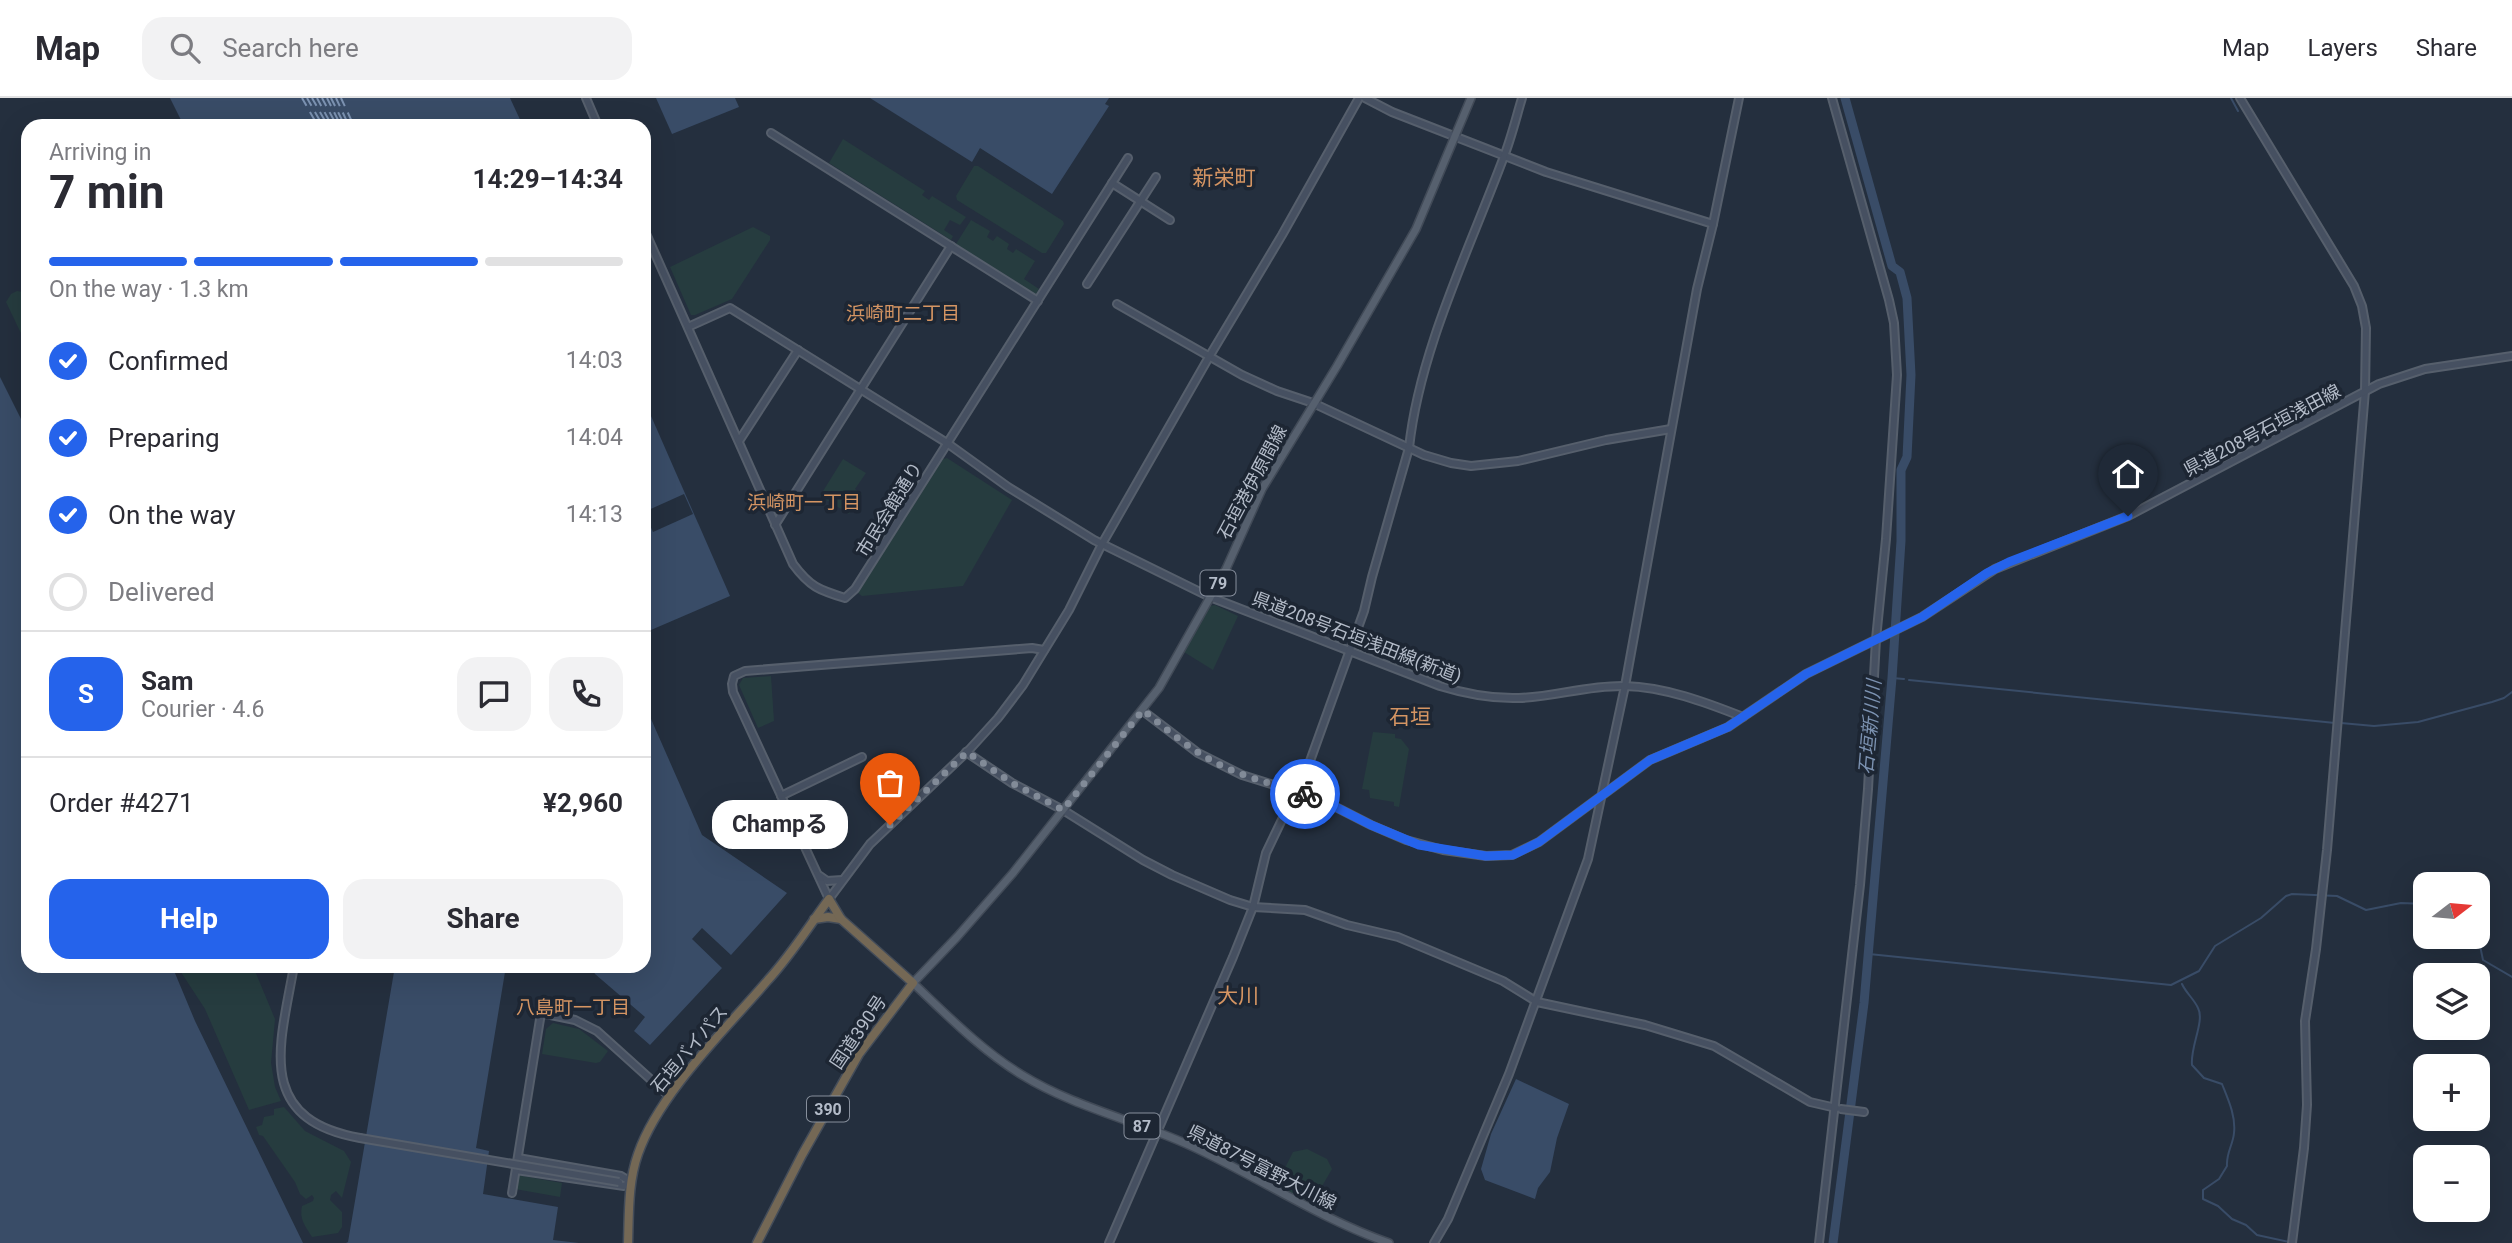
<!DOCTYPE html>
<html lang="en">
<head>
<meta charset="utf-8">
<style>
  body { margin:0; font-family:Roboto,"Noto Sans JP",sans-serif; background:#f2f2f3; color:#2b2b33; height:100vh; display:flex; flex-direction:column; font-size:26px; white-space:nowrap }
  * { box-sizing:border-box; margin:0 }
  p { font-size:23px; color:#7c7c81 }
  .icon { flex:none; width:38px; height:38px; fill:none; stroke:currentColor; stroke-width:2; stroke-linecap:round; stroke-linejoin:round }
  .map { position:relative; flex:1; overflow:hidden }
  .details { position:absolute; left:21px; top:21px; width:630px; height:854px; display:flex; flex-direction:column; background:#fff; border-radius:21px; box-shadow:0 7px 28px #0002 }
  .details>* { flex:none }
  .needle { width:46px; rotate:74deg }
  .tools { position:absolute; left:2413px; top:774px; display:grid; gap:14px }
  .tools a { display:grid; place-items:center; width:77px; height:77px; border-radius:14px; background:#fff; box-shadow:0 7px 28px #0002; font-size:35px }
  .pin { position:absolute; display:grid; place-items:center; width:60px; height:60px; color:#fff; margin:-72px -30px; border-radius:50% 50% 50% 0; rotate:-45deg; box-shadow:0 0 7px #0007 }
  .pin .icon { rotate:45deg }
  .courier { position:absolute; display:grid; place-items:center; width:70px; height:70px; margin:-35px; border:5px solid #2563eb; border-radius:50%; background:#fff; color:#222; box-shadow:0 2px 9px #0007 }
  .bubble { position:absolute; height:49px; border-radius:21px; background:#fff; box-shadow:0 7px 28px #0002; font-size:23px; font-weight:700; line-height:49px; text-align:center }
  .head em { font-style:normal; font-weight:700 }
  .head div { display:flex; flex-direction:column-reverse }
  .head { display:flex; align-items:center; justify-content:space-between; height:119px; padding:0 28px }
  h1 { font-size:46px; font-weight:700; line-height:52px }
  .bar { display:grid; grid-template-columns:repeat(4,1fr); gap:10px 7px; align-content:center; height:84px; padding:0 28px }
  .bar i { height:9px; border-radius:5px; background:#e1e1e2 }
  .bar .selected { background:#2563eb }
  .bar p { grid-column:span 4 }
  .line { display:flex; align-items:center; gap:18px; padding:0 28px; border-top:2px solid #e1e1e2 }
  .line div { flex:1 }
  .round { display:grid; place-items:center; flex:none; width:74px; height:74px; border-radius:21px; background:#f2f2f3 }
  ol { padding:0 28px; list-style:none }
  li { display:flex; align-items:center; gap:21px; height:77px }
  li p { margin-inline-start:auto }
  li .icon { padding:7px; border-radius:50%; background:#2563eb; color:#fff; stroke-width:4 }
  li:last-child { color:#7c7c81 }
  li i { width:38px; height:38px; border:4px solid #e1e1e2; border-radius:50% }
  .action { display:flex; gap:14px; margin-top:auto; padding:14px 28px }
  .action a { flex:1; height:80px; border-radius:21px; background:#2563eb; color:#fff; font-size:28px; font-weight:700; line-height:80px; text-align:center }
  .action a+a { background:#f2f2f3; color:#2b2b33 }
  header { display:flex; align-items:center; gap:42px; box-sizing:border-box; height:98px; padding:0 35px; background:#fff; border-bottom:2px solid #e1e1e2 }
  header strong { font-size:33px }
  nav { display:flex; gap:38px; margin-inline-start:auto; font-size:24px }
  .search { width:490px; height:63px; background:#f2f2f3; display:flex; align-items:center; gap:18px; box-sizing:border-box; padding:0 24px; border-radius:21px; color:#7c7c81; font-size:26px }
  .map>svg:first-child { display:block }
  .green { fill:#263c3f }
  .water { fill:#394c67 }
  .pier { fill:#242f3e }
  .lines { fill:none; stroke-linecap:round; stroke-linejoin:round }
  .stream { stroke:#394c67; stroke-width:2 }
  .river { stroke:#394c67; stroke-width:9 }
  .ferry { stroke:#7c92b1; stroke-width:2; stroke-dasharray:9 7; stroke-linecap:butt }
  .secondary-casing { stroke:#565f6c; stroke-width:10 }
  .primary-casing { stroke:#414a57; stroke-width:10 }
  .highway-casing { stroke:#434c59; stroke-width:11 }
  .secondary { stroke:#465061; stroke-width:6 }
  .primary { stroke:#56606e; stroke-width:7 }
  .highway { stroke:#746855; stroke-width:8 }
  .secondary-bridge-casing { stroke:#565f6c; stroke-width:10; stroke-linecap:butt }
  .secondary-bridge { stroke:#465061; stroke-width:6 }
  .done { stroke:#828b98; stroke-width:7; stroke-dasharray:0 12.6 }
  .route { stroke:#2563eb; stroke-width:9 }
  .labels { text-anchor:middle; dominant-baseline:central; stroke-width:7; stroke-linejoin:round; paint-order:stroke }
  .shield { fill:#1d2633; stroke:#878f9c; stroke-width:2 }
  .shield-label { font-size:16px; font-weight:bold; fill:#b4bcc9 }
  .street-label { font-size:18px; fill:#b4bcc9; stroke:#1d2633 }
  .neighbourhood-label { font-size:19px; fill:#d59563; stroke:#1d2633 }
  .water-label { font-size:19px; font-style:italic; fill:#7c92b1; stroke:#1d2633 }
  .quarter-label { font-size:21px; fill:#d59563; stroke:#1d2633 }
</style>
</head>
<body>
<header>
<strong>Map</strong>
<div class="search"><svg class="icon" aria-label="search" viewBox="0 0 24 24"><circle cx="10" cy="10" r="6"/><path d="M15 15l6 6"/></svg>Search here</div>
<nav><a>Map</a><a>Layers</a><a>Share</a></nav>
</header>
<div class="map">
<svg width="2512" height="1145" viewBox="0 0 2512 1145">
  <rect width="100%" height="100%" fill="#242f3e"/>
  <g class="green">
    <polygon points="843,41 925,93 922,97 929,102 932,98 966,119 960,127 950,122 944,132 953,138 951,142 829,65"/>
    <polygon points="974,68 978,68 1063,123 1064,126 1046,155 1042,155 957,102 956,98"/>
    <polygon points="971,122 990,133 987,139 993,143 997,138 1009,146 1007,151 1013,155 1016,151 1035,163 1024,181 1039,191 1036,196 956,146"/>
    <polygon points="753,129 770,138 770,142 732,201 695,217 691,217 670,169"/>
    <polygon points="17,193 23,194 28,198 28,250 6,204 11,196"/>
    <polygon points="947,360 1012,402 963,488 862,498 858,495 943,361"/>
    <polygon points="843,361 866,375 855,391 862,396 849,416 820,398"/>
    <polygon points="1215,507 1238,518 1213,572 1184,554 1210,508"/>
    <polygon points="771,578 774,623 758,630 739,587 743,580"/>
    <polygon points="1373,634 1395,636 1395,640 1401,641 1409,651 1399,709 1394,708 1394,704 1370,700 1369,692 1362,691"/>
    <polygon points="177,868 253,868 275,921 271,965 275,989 281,1003 249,1012 205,911"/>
    <polygon points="553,925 579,931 608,953 600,964 596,965 542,956 546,931"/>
    <path d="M284 1009 305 1033 344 1053 351 1064 342 1100 336 1093 331 1097 330 1102 342 1114V1129L338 1135 312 1139C305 1128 299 1121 302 1108L313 1103 314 1100 312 1097 306 1101 300 1096 295 1084 263 1038 259 1037 256 1029 262 1027 264 1019 274 1017V1011Z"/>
    <polygon points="1307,1051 1327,1061 1332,1071 1314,1102 1308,1104 1276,1088 1293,1054"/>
    <polygon points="517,1077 562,1085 560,1099 515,1091"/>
  </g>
  <g class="water">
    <polygon points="170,0 510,0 523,28 184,28"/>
    <polygon points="656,0 735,0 739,9 672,36"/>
    <polygon points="870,0 1109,0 1105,6 1109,8 1052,96 980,50 972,64"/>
    <polygon points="0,279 28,335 28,868 172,868 195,923 303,1145 0,1145"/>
    <polygon points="644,302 730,498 644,535"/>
    <polygon points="644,605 702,737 787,795 731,857 702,830 692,841 722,870 650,947 634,933 645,919 595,876 591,868 644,868"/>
    <polygon points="395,868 506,868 476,1050 489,1053 483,1096 558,1109 553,1142 579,1145 346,1145 348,1144"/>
    <polygon points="1516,981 1569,1006 1557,1040 1550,1074 1538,1090 1535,1101 1485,1082 1481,1071 1491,1036"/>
  </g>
  <polygon class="pier" points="684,396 693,416 653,434 644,414"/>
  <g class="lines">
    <g class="stream">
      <polyline points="2231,0 2238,13"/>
      <polyline points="1892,580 1904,581"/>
      <polyline points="1909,582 2335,625"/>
      <polyline points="2341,625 2374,628 2418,624 2492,604 2504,600 2512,594"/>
      <polyline points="2478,838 2483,862 2512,879"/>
      <polyline points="1869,856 2171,887 2199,873 2215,848 2261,820 2286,798 2292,796 2337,798 2366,812 2401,805 2426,806"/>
      <path d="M2182 886C2186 895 2194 901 2198 910 2205 923 2190 949 2192 967L2204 980 2222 986C2228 1001 2236 1018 2234 1035 2233 1047 2226 1055 2227 1068L2219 1081 2203 1092V1101L2218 1108 2232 1121 2246 1127 2257 1137 2289 1144"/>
    </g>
    <polyline class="river" points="1833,1145 1864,905 1892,580 1901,443 1901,372 1907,359 1911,277 1907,200 1900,174 1892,168 1845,0"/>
    <g class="ferry">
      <polyline points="302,0 318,28"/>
      <polyline points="307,0 323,28"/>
      <polyline points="312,0 328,28"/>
      <polyline points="317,0 332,28"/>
      <polyline points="322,0 337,28"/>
      <polyline points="327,0 341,28"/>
      <polyline points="331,0 345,28"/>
      <polyline points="336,0 349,28"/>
      <polyline points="341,0 354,28"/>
    </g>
    <g class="secondary-casing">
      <g id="secondary">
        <polyline points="586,0 598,28"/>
        <polyline points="1365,0 1392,14 1546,74 1713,126"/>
        <polyline points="2240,0 2354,188 2362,208 2366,230 2365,293 2327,752 2316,851 2305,923 2307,1007 2304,1050 2292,1145"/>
        <polyline points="771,35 1038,203"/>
        <polyline points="1112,85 1170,122"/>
        <path d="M644 131 793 466C810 489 819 492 845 500L855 491 1128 60"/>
        <polyline points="1087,186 1156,79"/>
        <polyline points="1117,206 1242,277 1277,293 1313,305 1424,357 1451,365 1471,368 1518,363 1606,342 1671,331"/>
        <path d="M688 229 730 210 947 345 1008 389 1094 442 1210 499 1440 588C1466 596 1491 601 1519 600 1554 599 1588 587 1625 588 1665 589 1705 604 1743 619"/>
        <polyline points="739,343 798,252"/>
        <polyline points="775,427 951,148"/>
        <polyline points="1143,613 1198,655 1242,677 1322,702 1371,727 1406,742 1443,752 1486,758 1512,757 1539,744 1650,662 1728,629 1806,576 1922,519 1995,471 2128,418 2379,286 2425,271 2512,258"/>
        <polyline points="966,654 1012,685 1063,712 1143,762 1172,777 1230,802 1253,809 1305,812 1347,827 1398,839 1503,883 1537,904 1645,927 1714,948 1810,1004 1836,1010"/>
        <polyline points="781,698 862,659"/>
        <polyline points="820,778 827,783 842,782"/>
        <polyline points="829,801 870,746 969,652 998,620 1023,587 1069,512 1102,446 1209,259 1282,137 1359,0"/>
        <polyline points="829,801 733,594 732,586 734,578 745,573 1032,550 1044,552"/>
        <path d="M294 868C280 947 254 1021 360 1040"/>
        <polyline points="1841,1011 1864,1014"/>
        <polyline points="518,1060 621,1078 631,1084"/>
        <polyline points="516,1072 624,1088 631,1084"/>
        <polyline points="512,1095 541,915 575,922 597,933 669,998"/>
        <path d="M1109 1145 1233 859 1253 809 1266 755 1310 663 1364 513 1372 479 1409 350C1419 254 1469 152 1503 61 1511 41 1516 20 1522 0"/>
        <polyline points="1434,1145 1448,1121 1509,976 1588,761 1625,588 1697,191 1713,126 1739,0"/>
        <polyline points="1819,1145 1860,787 1868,691 1876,541 1886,441 1897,277 1894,225 1889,202 1832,0"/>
      </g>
    </g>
    <g class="primary-casing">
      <path id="primary" d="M1389 1145C1318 1120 1257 1078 1189 1047 1134 1022 1074 1009 1022 977 981 952 948 918 913 885L957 839 1013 775 1159 590 1226 471 1262 391 1337 268 1416 131 1471 0"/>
    </g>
    <g class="highway-casing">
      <g id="highway">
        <polyline points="814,821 828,819 841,821"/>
        <path d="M628 1145C629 1115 628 1084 638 1056 659 995 726 931 768 882 791 857 809 828 829 801L841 821 913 885 859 956 802 1057 757 1145"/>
      </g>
    </g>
    <use href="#secondary" class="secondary"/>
    <use href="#primary" class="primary"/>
    <use href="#highway" class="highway"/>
    <g class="secondary-bridge-casing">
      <polyline id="secondary-bridge" points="360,1040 619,1084"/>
    </g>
    <use href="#secondary-bridge" class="secondary-bridge"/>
  </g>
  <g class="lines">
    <path class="done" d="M890 727 967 654 1012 685 1063 712 1143 612C1161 627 1180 643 1199 655 1231 676 1269 685 1305 696"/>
    <polyline class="route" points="1305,696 1322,702 1371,727 1419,747 1486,758 1513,757 1539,744 1650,662 1728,629 1806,576 1922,519 1987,475 2009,464 2128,418"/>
  </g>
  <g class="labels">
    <g class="shield">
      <rect x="1200.5" y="472.5" width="35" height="25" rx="5"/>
      <rect x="807" y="998.5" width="42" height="25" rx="5"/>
      <rect x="1124.5" y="1015.5" width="35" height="25" rx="5"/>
    </g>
    <g class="shield-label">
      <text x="1218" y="485">79</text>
      <text x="828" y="1011">390</text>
      <text x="1142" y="1028">87</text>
    </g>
    <g class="street-label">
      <text transform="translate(2262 332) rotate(-28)">県道208号石垣浅田線</text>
      <text transform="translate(1252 384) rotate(-62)">石垣港伊原間線</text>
      <text transform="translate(889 411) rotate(-58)">市民会館通り</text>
      <text transform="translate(1357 539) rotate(21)">県道208号石垣浅田線(新道)</text>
      <text transform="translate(858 934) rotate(-56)">国道390号</text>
      <text transform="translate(689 951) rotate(-50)">石垣バイパス</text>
      <text transform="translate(1262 1069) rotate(27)">県道87号富野大川線</text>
    </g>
    <g class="neighbourhood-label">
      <text x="903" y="215">浜崎町二丁目</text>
      <text x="804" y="404">浜崎町一丁目</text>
      <text x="573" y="909">八島町一丁目</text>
    </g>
    <g class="water-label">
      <text transform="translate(1870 629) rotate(-85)">石垣新川川</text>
    </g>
    <g class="quarter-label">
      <text x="1224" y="80">新栄町</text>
      <text x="1410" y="619">石垣</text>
      <text x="1238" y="898">大川</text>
    </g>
  </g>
</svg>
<div class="tools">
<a><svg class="needle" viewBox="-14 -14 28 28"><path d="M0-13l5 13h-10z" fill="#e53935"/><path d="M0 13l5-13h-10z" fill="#7c7c81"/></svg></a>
<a><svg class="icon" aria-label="layers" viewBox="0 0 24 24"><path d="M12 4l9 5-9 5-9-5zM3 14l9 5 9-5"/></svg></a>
<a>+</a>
<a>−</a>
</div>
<div class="pin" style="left:890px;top:727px;background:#ea580c"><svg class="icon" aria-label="bag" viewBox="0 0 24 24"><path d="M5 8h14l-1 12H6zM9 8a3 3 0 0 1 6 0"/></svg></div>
<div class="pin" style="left:2128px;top:418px;background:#1f2937"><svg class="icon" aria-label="home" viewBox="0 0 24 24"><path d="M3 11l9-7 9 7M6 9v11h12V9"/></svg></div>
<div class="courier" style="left:1305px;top:696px"><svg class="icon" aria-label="bike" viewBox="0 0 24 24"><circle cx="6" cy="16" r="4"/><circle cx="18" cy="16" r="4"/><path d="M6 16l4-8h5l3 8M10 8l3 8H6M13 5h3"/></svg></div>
<div class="bubble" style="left:712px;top:702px;width:136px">Champる</div>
<section class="details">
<div class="head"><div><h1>7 min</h1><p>Arriving in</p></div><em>14:29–14:34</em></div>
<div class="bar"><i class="selected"></i><i class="selected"></i><i class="selected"></i><i></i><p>On the way · 1.3 km</p></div>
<ol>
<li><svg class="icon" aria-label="check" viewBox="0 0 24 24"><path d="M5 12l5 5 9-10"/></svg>Confirmed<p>14:03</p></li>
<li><svg class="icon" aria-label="check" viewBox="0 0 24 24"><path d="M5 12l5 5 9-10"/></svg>Preparing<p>14:04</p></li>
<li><svg class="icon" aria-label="check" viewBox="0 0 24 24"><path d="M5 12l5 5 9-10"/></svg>On the way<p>14:13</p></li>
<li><i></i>Delivered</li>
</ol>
<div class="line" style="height:126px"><b class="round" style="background:#2563eb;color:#fff">S</b><div><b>Sam</b><p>Courier · 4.6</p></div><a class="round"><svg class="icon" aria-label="chat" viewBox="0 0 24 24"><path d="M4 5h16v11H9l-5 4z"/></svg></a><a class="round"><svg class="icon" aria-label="phone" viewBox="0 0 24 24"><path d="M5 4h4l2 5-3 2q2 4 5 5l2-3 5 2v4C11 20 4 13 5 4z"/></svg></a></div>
<div class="line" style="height:91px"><div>Order #4271</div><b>¥2,960</b></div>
<div class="action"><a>Help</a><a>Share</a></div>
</section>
</div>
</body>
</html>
